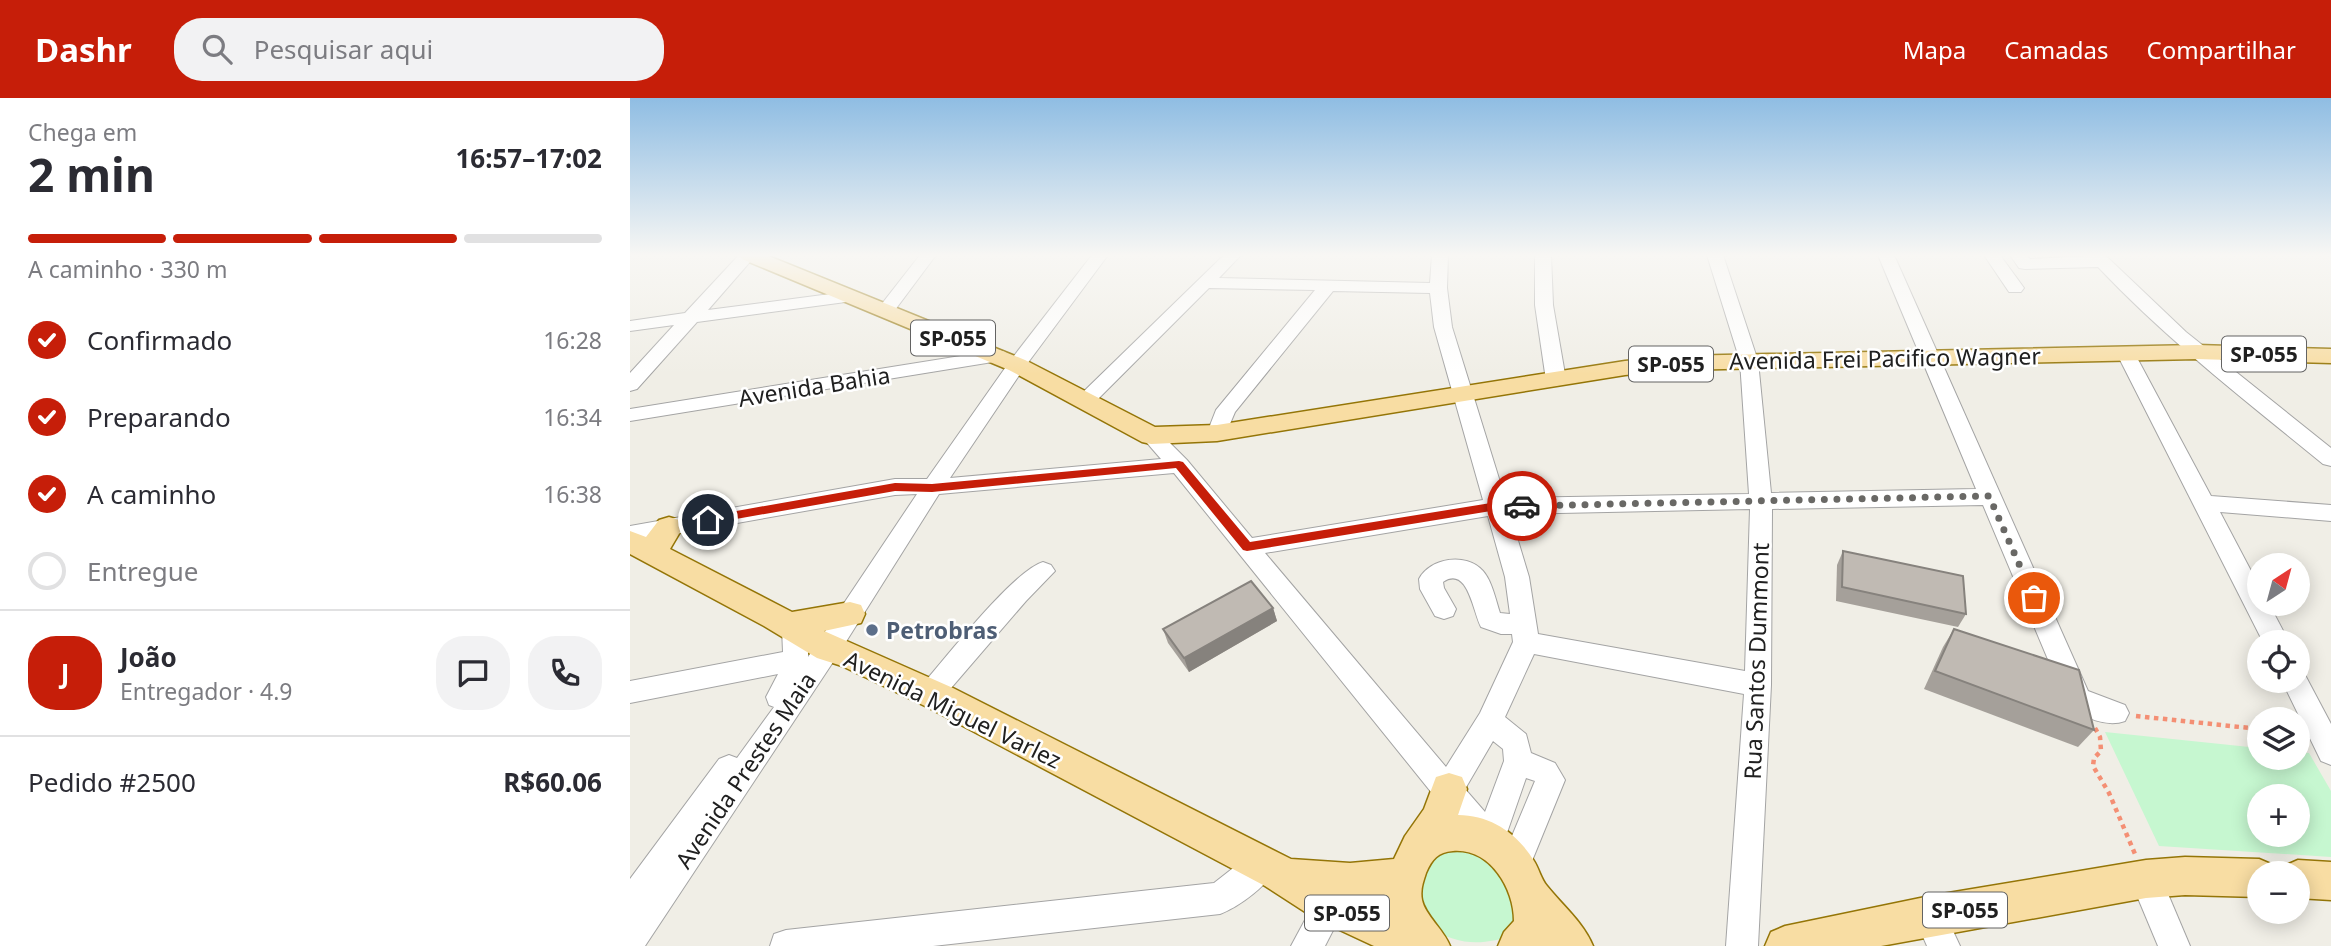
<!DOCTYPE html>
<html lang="pt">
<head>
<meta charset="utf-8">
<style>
  body { margin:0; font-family:"Noto Sans",sans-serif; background:#f2f2f3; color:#2b2b33; height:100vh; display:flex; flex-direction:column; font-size:26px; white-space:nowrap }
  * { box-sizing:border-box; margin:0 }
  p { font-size:23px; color:#7c7c81 }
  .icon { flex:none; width:38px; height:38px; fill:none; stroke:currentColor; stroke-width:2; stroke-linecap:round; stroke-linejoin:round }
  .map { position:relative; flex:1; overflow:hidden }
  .drawer { display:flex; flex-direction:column; background:#fff; width:630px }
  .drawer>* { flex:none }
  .needle { width:46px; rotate:36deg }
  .fabs { position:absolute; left:1617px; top:455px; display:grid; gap:14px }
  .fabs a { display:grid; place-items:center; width:63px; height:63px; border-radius:50%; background:#fff; box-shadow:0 4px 18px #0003; font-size:35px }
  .pin { position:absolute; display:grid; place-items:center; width:60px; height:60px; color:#fff; margin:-30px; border:4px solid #fff; border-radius:50%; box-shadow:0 2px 7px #0007 }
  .courier { position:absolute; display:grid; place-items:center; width:70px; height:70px; margin:-35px; border:5px solid #c61e09; border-radius:50%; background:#fff; color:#222; box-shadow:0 2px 9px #0007 }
  .headline em { font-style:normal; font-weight:700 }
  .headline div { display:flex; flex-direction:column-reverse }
  .headline { display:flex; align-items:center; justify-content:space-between; height:119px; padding:0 28px }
  h1 { font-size:46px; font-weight:700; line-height:52px }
  .bar { display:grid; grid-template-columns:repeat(4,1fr); gap:10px 7px; align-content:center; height:84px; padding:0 28px }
  .bar i { height:9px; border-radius:5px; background:#e1e1e2 }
  .bar .active { background:#c61e09 }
  .bar p { grid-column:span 4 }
  .line { display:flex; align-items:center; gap:18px; padding:0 28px; border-top:2px solid #e1e1e2 }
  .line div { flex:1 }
  .round { display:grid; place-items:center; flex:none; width:74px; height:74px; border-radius:28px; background:#f2f2f3 }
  ol { padding:0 28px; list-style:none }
  li { display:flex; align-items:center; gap:21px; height:77px }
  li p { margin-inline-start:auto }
  li .icon { padding:7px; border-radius:50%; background:#c61e09; color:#fff; stroke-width:4 }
  li:last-child { color:#7c7c81 }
  li i { width:38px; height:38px; border:4px solid #e1e1e2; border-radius:50% }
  header { display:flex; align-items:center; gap:42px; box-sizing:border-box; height:98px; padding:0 35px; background:#c61e09; color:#fff }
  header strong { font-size:33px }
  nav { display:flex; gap:38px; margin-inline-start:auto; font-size:24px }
  .search { width:490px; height:63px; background:#f2f2f3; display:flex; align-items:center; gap:18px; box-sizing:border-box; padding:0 24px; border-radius:28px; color:#7c7c81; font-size:26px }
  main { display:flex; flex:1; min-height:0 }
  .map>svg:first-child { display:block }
  .park { fill:#c6f7d0; fill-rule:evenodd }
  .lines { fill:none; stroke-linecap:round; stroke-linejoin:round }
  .minor-casing { stroke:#a4a4a4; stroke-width:2 }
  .major-casing { stroke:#947507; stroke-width:3 }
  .path { stroke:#f48f74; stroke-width:4.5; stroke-dasharray:4.5 4.5; stroke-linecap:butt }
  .minor { fill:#fff; fill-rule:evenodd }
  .major { fill:#f8dda3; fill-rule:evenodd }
  .wall { fill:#a5a09a }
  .shaded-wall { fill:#86827d }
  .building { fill:#c0bab3; stroke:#86827d; stroke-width:2 }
  .route { fill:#c61e09 }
  .done { stroke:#696865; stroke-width:7; stroke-dasharray:0 12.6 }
  .service-dot { fill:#5c6f8a; stroke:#fff; stroke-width:2.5 }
  .labels { text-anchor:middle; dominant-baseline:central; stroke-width:5; stroke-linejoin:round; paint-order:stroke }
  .shield { fill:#fff; stroke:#636363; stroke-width:2 }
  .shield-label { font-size:21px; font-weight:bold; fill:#202020 }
  .street-label { font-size:23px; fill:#202020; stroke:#fff }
  .service-label { font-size:23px; font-weight:bold; fill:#4e5e75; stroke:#fff; text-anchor:start }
</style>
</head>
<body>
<header>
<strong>Dashr</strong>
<div class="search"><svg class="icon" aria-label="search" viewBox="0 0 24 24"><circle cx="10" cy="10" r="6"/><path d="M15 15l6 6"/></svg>Pesquisar aqui</div>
<nav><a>Mapa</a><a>Camadas</a><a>Compartilhar</a></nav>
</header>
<main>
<section class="drawer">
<div class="headline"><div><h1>2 min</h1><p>Chega em</p></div><em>16:57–17:02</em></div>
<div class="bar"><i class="active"></i><i class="active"></i><i class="active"></i><i></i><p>A caminho · 330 m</p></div>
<ol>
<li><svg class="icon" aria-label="check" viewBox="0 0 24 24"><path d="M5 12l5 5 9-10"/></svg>Confirmado<p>16:28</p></li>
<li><svg class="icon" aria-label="check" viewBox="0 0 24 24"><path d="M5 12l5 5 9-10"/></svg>Preparando<p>16:34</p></li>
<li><svg class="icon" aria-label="check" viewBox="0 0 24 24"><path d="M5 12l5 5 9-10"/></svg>A caminho<p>16:38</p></li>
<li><i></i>Entregue</li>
</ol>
<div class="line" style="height:126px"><b class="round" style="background:#c61e09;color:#fff">J</b><div><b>João</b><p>Entregador · 4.9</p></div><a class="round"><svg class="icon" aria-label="chat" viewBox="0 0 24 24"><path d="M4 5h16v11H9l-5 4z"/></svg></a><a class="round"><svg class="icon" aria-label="phone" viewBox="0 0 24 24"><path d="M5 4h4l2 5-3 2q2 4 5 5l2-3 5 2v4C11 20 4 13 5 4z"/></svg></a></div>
<div class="line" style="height:91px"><div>Pedido #2500</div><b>R$60.06</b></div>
</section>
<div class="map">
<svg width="1701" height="848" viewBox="0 0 1701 848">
  <rect width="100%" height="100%" fill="#f0eee6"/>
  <g class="park">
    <path d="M1475 634 1629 650V660H1668V654L1679 655 1701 693V759L1529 748ZM1629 698H1668V737H1629Z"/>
    <path d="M837 744 888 793V836C850 848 832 848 796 829L783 793 803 761 815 747Z"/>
  </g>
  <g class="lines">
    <g class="minor-casing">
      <g id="minor">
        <polygon points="109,157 126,157 78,212 223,193 232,198 223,203 67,224 7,291 0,293 0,275 44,227 0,233 0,223 55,215"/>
        <polygon points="290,157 306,157 262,216 250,216 247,212"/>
        <path d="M462 157H478L394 270 320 380 531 361 511 338 514 333H528L557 362 622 440 853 402 804 229 800 195 703 193 605 314 594 340H580L577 335 586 312 685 192 579 190 462 307H448L445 303 448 299 594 157H611L589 180 800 185 802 157H818L817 190 822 229 875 400 1119 396 1110 263 1077 157H1093L1128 263 1141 395 1346 391 1248 157H1264L1458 593 1495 607 1499 615 1495 623C1476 630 1455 619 1438 609L1353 407 1142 411 1141 587 1128 848H1096L1114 596 904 556 875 619 896 636 901 655 925 665 935 682 895 780 884 784 873 780 869 769 905 683 896 680 871 752 860 757 847 751 544 375 309 396 207 558 15 848H0V781L89 661 99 657 107 660 144 609 139 607 136 599 148 576 0 605V583L153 554 152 530 156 523 165 520 174 523 178 530V559L287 396 265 397 0 444V428L265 381H297L380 263ZM1120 411 1115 573 908 536 899 479 880 416ZM858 418 875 479 880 516 870 515C866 503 862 483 853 473 836 454 800 460 789 481L790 491 805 518 814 521 823 518 826 511 814 490 813 484C838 467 843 514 851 529L871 536H882L883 544 850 615 816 669 635 455ZM863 643 873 651 874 663 855 714 835 691Z"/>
        <polygon points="905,157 921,157 923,207 936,282 926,288 916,282 905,207"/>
        <polygon points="1354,157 1370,157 1394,190 1391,194 1379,194"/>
        <path d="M1380 157H1396L1400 161 1475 157 1556 234 1701 350V368L1693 366C1616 303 1537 242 1468 169L1395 171 1389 170Z"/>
        <polygon points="1496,250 1505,256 1581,398 1701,407 1701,423 1590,414 1629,488 1629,506 1639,506 1659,544 1633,544 1487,256"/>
        <polygon points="368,252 375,254 377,258 375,262 0,323 0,311"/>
        <path d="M413 464 421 467 425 473 396 503 309 604 300 607 291 604 287 596 291 588C315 561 383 473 413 464Z"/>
        <polygon points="1668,573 1674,575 1701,626 1701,667 1691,663 1652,583 1668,583"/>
        <path d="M632 752 643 756 647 767C639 787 610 808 590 816L303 848H140L144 836 156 832 584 785 621 756Z"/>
        <polygon points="1516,766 1527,770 1560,848 1528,848 1500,781 1505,770"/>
        <polygon points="700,791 711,796 716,807 695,848 661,848 689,796"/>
        <polygon points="1300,802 1311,807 1330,848 1297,848 1284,818 1289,807"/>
      </g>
    </g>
    <g class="major-casing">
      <g id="major">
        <polygon points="109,157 136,157 395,262 525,329 587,327 995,263 1049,258 1567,247 1701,251 1701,265 1567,261 1049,272 995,277 587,343 521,346 512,344 379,272 112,161"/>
        <path d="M39 419 49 422 53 429 40 451 162 514 220 504 231 507 235 516 231 525 194 533 323 590 661 761 720 765 764 761 775 738 794 711 806 679 819 675 832 679 837 691 828 717C861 717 888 736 904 763 909 771 911 781 917 788 933 808 953 824 963 848H868L874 834 884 823C884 790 860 750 823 753 808 754 802 761 796 775 793 784 790 792 792 802 795 817 814 832 820 848H744L686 821 635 788 299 610 212 568 187 560 134 528 0 456V433L16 439 29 422ZM753 801 756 812 735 803Z"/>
        <polygon points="1555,759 1629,761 1643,767 1646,775 1629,775 1629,799 1555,797 1516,800 1251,848 1135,848 1141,834 1155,828 1300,798 1516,762"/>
        <polygon points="1668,762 1701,764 1701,802 1668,800 1668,775 1651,775 1654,768"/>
      </g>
    </g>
    <g class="path">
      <polyline points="1506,618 1629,631"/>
      <polyline points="1465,630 1470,639 1471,653 1464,660 1463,668 1479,695 1505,756"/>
    </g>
    <use href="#minor" class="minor"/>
    <use href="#major" class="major"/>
  </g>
  <g class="wall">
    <polygon points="1213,453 1336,516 1328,529 1206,503 1207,467"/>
    <polygon points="643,510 647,523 559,574 538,545 533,531"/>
    <polygon points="1324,531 1464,632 1448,649 1294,591 1313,549"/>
  </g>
  <polygon class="shaded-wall" points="643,510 647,523 559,574 554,560"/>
  <g class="building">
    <polygon points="1213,453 1333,478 1336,516 1212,489"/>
    <polygon points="621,483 643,510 554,560 533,531"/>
    <polygon points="1324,531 1449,572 1464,632 1305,573"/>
  </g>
  <linearGradient id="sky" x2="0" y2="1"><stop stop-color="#8fbde3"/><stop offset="0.57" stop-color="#f8f7f4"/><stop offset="1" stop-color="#f8f7f4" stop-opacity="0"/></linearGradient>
  <rect width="1701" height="276" fill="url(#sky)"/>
  <polygon class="route" points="549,363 553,364 620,444 867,404 892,404 898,408 892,412 867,412 617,453 613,452 546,370 302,394 265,393 78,426 72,422 78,418 265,385 302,386"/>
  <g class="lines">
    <polyline class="done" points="892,408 1359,398 1404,500"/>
  </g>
  <circle class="service-dot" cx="242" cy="532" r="7"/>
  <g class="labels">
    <g class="shield">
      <rect x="281" y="222.5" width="84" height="35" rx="5"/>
      <rect x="1592" y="238.5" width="84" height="35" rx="5"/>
      <rect x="999" y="248.5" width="84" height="35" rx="5"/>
      <rect x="1293" y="794.5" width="84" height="35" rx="5"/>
      <rect x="675" y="797.5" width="84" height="35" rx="5"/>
    </g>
    <g class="shield-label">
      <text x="323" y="240">SP-055</text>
      <text x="1634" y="256">SP-055</text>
      <text x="1041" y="266">SP-055</text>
      <text x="1335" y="812">SP-055</text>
      <text x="717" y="815">SP-055</text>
    </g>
    <g class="street-label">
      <text transform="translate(1255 260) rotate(-1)">Avenida Frei Pacifico Wagner</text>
      <text transform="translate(184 288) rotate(-9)">Avenida Bahia</text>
      <text transform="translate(1126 563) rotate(-88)">Rua Santos Dummont</text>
      <text transform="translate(323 611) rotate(26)">Avenida Miguel Varlez</text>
      <text transform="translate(115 672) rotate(-56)">Avenida Prestes Maia</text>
    </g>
    <g class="service-label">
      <text x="256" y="532">Petrobras</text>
    </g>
  </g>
</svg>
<div class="fabs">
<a><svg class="needle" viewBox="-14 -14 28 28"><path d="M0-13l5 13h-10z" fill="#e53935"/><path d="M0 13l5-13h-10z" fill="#7c7c81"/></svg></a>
<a><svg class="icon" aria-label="locate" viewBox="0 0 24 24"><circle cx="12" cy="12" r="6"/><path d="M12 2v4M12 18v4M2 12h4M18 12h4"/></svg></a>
<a><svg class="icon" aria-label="layers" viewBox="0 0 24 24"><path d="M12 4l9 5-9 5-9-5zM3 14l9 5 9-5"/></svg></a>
<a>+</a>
<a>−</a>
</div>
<div class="pin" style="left:1404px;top:500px;background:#ea580c"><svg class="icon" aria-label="bag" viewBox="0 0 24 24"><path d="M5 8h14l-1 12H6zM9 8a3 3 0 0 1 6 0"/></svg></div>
<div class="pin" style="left:78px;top:422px;background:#1f2937"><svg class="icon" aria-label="home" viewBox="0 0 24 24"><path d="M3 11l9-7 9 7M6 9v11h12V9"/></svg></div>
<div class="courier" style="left:892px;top:408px"><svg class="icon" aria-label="car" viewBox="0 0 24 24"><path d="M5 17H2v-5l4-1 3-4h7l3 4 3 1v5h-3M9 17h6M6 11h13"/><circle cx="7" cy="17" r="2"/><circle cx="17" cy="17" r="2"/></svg></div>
</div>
</main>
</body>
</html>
